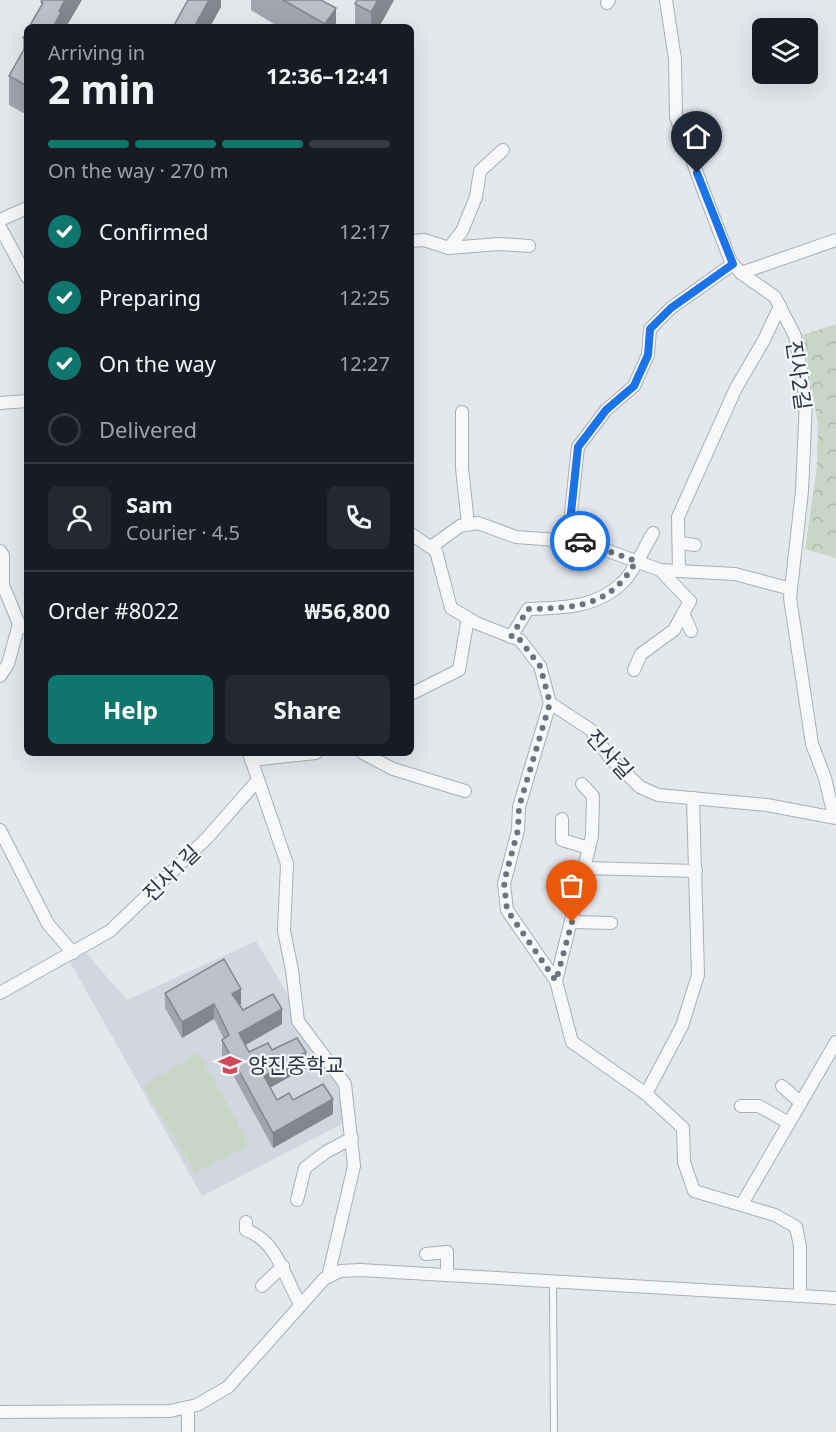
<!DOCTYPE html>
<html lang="en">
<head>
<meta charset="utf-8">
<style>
  body { margin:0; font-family:"Noto Sans","Noto Sans KR",sans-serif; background:#242831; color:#f1f3f6; height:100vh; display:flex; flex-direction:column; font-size:22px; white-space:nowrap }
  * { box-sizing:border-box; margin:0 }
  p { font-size:20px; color:#9ea1a6 }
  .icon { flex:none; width:33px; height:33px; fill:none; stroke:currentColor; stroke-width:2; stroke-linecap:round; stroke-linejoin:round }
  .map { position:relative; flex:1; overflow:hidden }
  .panel { position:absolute; left:24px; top:24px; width:390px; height:732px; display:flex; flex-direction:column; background:#171b24; border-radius:9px; box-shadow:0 6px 24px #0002 }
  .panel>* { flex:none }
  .controls { position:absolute; left:752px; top:18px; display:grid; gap:12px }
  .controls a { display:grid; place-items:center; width:66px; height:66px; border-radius:9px; background:#171b24; box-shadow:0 6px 24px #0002; font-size:30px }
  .pin { position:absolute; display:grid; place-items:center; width:51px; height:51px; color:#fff; margin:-62px -26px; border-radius:50% 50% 50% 0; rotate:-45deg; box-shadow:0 0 6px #0007 }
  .pin .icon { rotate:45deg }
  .courier { position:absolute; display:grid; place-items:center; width:60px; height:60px; margin:-30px; border:4px solid #1a73e8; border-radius:50%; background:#fff; color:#222; box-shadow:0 2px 8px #0007 }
  .head em { font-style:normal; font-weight:700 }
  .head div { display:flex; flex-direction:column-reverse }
  .head { display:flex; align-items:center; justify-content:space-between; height:102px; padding:0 24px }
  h1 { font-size:39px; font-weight:700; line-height:45px }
  .bar { display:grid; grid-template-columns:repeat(4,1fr); gap:9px 6px; align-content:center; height:72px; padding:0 24px }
  .bar i { height:8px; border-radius:4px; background:#363941 }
  .bar .on { background:#0f766e }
  .bar p { grid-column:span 4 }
  .line { display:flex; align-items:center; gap:15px; padding:0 24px; border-top:2px solid #363941 }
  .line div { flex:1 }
  .round { display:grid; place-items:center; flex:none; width:63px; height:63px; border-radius:9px; background:#242831 }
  ol { padding:0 24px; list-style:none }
  li { display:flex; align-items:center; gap:18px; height:66px }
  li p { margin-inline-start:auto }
  li .icon { padding:6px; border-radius:50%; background:#0f766e; color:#fff; stroke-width:4 }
  li:last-child { color:#9ea1a6 }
  li i { width:33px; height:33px; border:3px solid #363941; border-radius:50% }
  .button { display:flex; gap:12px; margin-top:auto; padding:12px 24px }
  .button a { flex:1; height:69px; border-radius:9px; background:#0f766e; color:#fff; font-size:24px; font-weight:700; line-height:69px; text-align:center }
  .button a+a { background:#242831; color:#f1f3f6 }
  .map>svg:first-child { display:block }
  .built { fill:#d2d6de }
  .forest { fill:url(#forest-crowns) }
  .green { fill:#c9d6c5 }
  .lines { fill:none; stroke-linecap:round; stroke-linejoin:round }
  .lane-casing { stroke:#a9aeb7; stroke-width:8 }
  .street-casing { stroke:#a9aeb7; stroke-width:14 }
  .lane { stroke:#f7f8fa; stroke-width:6 }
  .street { stroke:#f7f8fa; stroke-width:12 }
  .wall { fill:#a1a5ae }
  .shaded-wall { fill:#83868d }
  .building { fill:#bbc0ca; stroke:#83868d; stroke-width:1.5 }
  .done { stroke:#6c737f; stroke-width:6; stroke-dasharray:0 10.8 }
  .route { stroke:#1a73e8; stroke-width:8 }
  .labels { text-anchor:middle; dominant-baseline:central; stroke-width:4.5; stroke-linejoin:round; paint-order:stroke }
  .street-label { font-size:21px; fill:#2b3445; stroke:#f4f6f9 }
  .poi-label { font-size:21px; fill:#2b3445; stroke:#f4f6f9; text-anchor:start }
</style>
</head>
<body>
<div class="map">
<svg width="836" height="1432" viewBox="0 0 836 1432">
  <defs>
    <pattern id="forest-crowns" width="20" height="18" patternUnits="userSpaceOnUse" patternTransform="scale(1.5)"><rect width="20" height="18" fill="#c9d6c5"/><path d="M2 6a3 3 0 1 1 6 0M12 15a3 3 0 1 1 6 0" fill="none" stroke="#adb8ab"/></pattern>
  </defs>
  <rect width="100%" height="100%" fill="#e4e7ec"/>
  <polygon class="built" points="256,941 338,1078 344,1123 202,1196 70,962 86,953 127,1000"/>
  <polygon class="forest" points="836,324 836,558 805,549 817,467 818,425 803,335"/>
  <polygon class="green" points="199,1053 250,1145 195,1173 143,1085"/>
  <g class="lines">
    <g class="lane-casing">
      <polyline id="lane" points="553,1282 554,1432"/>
    </g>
    <g class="street-casing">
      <g id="street">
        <polyline points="666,0 675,59 676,117 704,192 731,262 741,273 775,297 795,336 806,401 802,491 790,598 812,744 825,778 834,816"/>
        <polyline points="607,3 609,0"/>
        <polyline points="0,220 27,208"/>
        <polyline points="0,227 27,277"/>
        <polyline points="411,241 424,240 449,248 499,244 529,246"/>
        <polyline points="449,248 462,231 476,197 480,171 503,150"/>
        <polyline points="741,273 836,240"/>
        <polyline points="0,403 27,401"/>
        <polyline points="462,412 462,468 468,524"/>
        <polyline points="411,534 436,551 451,608 476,623 520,640 540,666 550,703 591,730 610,758 640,787 658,795 767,805 836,818"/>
        <polyline points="568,541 578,447 606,410 634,386 648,355 650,329 671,308 733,264"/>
        <polyline points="680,543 695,545"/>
        <polyline points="431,547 460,526 478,523 516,537 584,542 660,570 735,574 791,589"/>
        <polyline points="0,551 3,555 3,585 19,624 27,628"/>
        <polyline points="679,571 678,517 736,388 764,340 780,306"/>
        <polyline points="684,615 691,631"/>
        <path d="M511 637 528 609C563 608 598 608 624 581 635 570 645 546 653 533"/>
        <polyline points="634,670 641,654 674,630 690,601 660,570"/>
        <polyline points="0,676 8,664 19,624"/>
        <polyline points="411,694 459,670 468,618"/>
        <polyline points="550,703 519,807 518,830 504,884 507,910 556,981 572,1042 646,1094 683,1128 684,1162 694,1191 775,1215 796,1227 800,1246 800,1296"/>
        <polyline points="249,753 287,864 284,931 292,970 298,1021 345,1084 354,1166 328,1277"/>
        <polyline points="363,753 393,769 465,791"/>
        <polyline points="251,760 316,753"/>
        <polyline points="562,819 562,840 589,848"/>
        <polyline points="0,830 48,924 73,953"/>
        <polyline points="584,868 696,871"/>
        <polyline points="572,922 611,923"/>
        <polyline points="556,981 592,836 593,796 582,784"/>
        <polyline points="0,993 110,931 207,838 258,780"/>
        <polyline points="782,1086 801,1103"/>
        <polyline points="646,1094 682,1026 698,975 693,798"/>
        <polyline points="741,1106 759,1106 789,1123"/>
        <polyline points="297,1200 305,1168 326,1152 352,1138"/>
        <polyline points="742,1204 836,1042"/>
        <path d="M246 1222V1230C279 1242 284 1279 301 1305"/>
        <polyline points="426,1254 447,1252 447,1275"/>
        <polyline points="262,1286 283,1266"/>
        <polyline points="188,1407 188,1432"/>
        <polyline points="0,1412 170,1411 197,1405 228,1387 324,1279 340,1271 360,1270 836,1298"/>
      </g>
    </g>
    <use href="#lane" class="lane"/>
    <use href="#street" class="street"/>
  </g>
  <g class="wall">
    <polygon points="251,0 321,0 336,27 279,27 251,10"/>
    <polygon points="394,0 379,27 355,27 355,4"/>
    <polygon points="27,31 27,115 9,105 9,76 23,52 23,38"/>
    <polygon points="165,993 241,1004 239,1005 243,1010 282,1024 245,1045 249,1052 272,1050 306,1068 270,1087 277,1100 293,1100 333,1114 273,1148 222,1055 222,1040 224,1039 214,1019 182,1038 165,1008"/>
  </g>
  <g class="shaded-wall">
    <polygon points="65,0 82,0 66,27 53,27 59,11"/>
    <polygon points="209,0 221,0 221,7 210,27 194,27"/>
    <polygon points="378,0 394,0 379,27 371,27 371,12"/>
    <polygon points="336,8 336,27 325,27 325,24"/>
    <polygon points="241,989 241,1004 232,1009 232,994"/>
    <polygon points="214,1004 214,1019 182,1038 182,1022"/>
    <polygon points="282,1009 282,1024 239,1049 239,1033"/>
    <polygon points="306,1052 306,1068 264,1091 264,1076"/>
    <polygon points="333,1099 333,1114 273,1148 273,1133"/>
  </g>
  <g class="building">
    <polygon points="42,0 65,0 59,11 61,12 53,27 29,27 43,3 41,2"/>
    <polygon points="188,0 209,0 194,27 173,27"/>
    <polygon points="283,0 321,0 336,8 325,24"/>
    <polygon points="357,0 378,0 371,12 355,4"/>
    <polygon points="27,31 27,40 23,38"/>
    <polygon points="27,44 27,86 9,76"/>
    <polygon points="224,959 241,989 232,994 243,1010 273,994 282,1009 239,1033 249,1052 268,1043 272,1050 297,1038 306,1052 264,1076 277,1100 289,1093 293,1100 323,1084 333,1099 273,1133 222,1040 229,1035 214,1004 182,1022 165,993"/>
  </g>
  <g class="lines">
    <path class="done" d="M572 922 556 981 507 910 504 882 518 830 519 807 550 703 540 666 520 640 511 637 528 609C576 608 611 607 636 561L580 541"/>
    <polyline class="route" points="580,541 568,541 578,447 606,410 634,386 648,355 650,329 671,308 733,264 697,173"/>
  </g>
  <defs>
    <g id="school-bare" transform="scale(1.8)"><path d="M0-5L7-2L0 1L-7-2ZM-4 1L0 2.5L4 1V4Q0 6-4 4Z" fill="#d1495b" stroke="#f4f6f9" stroke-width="2.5" paint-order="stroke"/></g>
  </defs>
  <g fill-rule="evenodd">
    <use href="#school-bare" x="230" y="1065"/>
  </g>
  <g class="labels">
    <g class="street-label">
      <text transform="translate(799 375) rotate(82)">진사2길</text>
      <text transform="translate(610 754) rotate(48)">진사길</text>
      <text transform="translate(171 873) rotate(-44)">진사1길</text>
    </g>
    <g class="poi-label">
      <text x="248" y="1065">양진중학교</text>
    </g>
  </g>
</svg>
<div class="controls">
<a><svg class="icon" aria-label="layers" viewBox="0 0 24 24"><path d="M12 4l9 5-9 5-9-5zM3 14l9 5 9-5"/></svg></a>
</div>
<div class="pin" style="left:572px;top:922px;background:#ea580c"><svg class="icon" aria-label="bag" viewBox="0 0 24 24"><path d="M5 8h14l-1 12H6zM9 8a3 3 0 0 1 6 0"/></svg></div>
<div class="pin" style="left:697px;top:173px;background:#1f2937"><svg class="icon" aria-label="home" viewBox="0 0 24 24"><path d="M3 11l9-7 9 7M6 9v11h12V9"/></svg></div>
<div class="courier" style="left:580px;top:541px"><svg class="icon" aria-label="car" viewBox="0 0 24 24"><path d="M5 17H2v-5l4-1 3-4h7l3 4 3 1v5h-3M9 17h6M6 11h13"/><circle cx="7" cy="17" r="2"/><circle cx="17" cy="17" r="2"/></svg></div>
<section class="panel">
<div class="head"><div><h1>2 min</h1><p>Arriving in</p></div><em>12:36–12:41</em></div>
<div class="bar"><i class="on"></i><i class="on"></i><i class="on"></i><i></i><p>On the way · 270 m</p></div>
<ol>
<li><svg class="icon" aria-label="check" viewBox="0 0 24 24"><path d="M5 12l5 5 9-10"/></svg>Confirmed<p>12:17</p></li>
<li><svg class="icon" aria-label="check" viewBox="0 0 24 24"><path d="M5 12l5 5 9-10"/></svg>Preparing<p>12:25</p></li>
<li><svg class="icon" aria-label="check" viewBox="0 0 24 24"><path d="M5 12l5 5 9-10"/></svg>On the way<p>12:27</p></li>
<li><i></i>Delivered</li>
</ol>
<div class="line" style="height:108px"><a class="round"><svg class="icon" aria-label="person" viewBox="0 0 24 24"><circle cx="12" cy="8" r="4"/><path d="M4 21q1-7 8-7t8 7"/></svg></a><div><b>Sam</b><p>Courier · 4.5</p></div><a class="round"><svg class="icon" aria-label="phone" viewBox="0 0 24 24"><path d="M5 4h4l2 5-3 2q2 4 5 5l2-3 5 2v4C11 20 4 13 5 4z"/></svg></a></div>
<div class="line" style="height:78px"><div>Order #8022</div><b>₩56,800</b></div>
<div class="button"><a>Help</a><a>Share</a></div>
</section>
</div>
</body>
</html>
